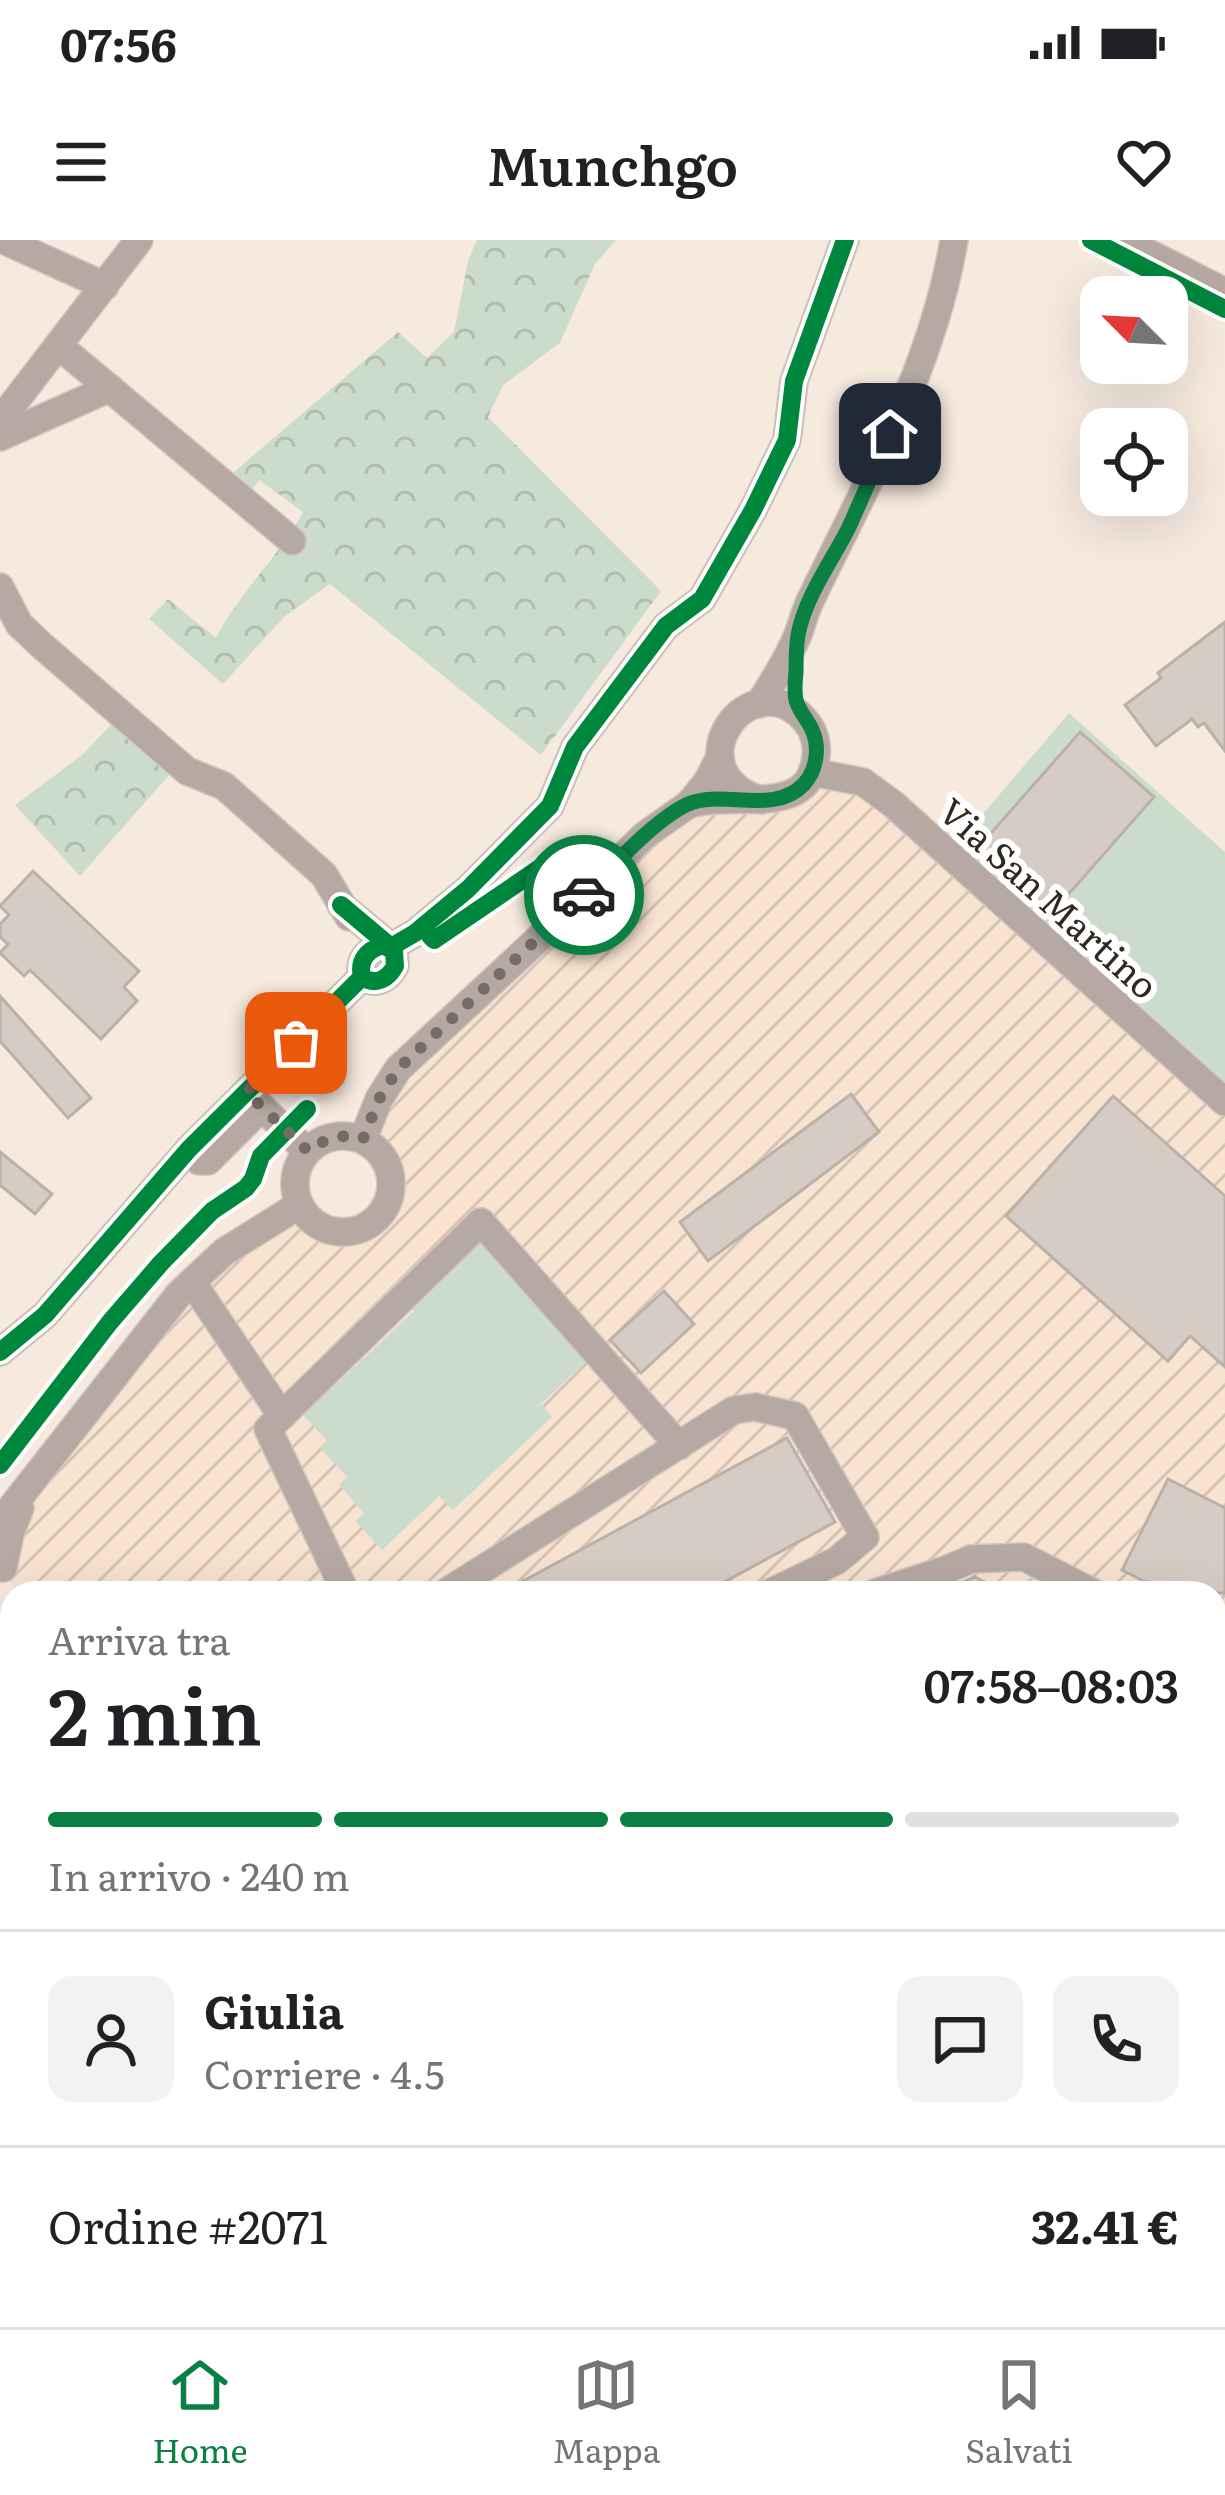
<!DOCTYPE html>
<html lang="it">
<head>
<meta charset="utf-8">
<style>
  body { margin:0; font-family:Literata,serif; background:#f2f2f2; color:#202124; height:100vh; display:flex; flex-direction:column; font-size:45px; white-space:nowrap }
  * { box-sizing:border-box; margin:0 }
  p { font-size:39px; color:#757577 }
  .icon { flex:none; width:66px; height:66px; fill:none; stroke:currentColor; stroke-width:2; stroke-linecap:round; stroke-linejoin:round }
  .map { position:relative; flex:1; overflow:hidden }
  .details { position:absolute; left:0px; top:1341px; width:1227px; height:747px; display:flex; flex-direction:column; background:#fff; border-radius:36px 36px 0 0; box-shadow:0 12px 48px #0002 }
  .details>* { flex:none }
  .needle { width:78px; rotate:294deg }
  .fabs { position:absolute; left:1080px; top:36px; display:grid; gap:24px }
  .fabs a { display:grid; place-items:center; width:108px; height:108px; border-radius:24px; background:#fff; box-shadow:0 12px 48px #0002; font-size:60px }
  .pin { position:absolute; display:grid; place-items:center; width:102px; height:102px; color:#fff; margin:-51px; border-radius:24px; box-shadow:0 6px 18px #0006 }
  .courier { position:absolute; display:grid; place-items:center; width:120px; height:120px; margin:-60px; border:9px solid #0b8043; border-radius:50%; background:#fff; color:#222; box-shadow:0 3px 15px #0007 }
  .head em { font-style:normal; font-weight:600 }
  .head div { display:flex; flex-direction:column-reverse }
  .head { display:flex; align-items:center; justify-content:space-between; height:204px; padding:0 48px }
  h1 { font-size:78px; font-weight:600; line-height:90px }
  .bar { display:grid; grid-template-columns:repeat(4,1fr); gap:18px 12px; align-content:center; height:144px; padding:0 48px }
  .bar i { height:15px; border-radius:9px; background:#e0e0e0 }
  .bar .current { background:#0b8043 }
  .bar p { grid-column:span 4 }
  .line { display:flex; align-items:center; gap:30px; padding:0 48px; border-top:3px solid #e0e0e0 }
  .line div { flex:1 }
  .round { display:grid; place-items:center; flex:none; width:126px; height:126px; border-radius:24px; background:#f2f2f2 }
  .status { display:flex; justify-content:space-between; align-items:center; height:84px; padding:0 60px; background:#fff; direction:ltr }
  .status svg { height:33px; fill:currentColor }
  header { display:flex; justify-content:space-between; align-items:center; height:156px; padding:0 48px; background:#fff; font-size:54px; font-weight:600 }
  .tab-bar { display:flex; justify-content:space-around; align-items:center; height:168px; border-top:3px solid #e0e0e0; background:#fff; font-size:33px; color:#757577 }
  .tab-bar a { display:grid; justify-items:center; gap:6px }
  .tab-bar .current { color:#0b8043 }
  .map>svg:first-child { display:block }
  .industrial { fill:url(#industrial-furrows) }
  .green { fill:#ccdccc }
  .forest { fill:url(#forest-crowns) }
  .building { fill:#d6ccc4; stroke:#bab1a9; stroke-width:3 }
  .lines { fill:none; stroke-linecap:round; stroke-linejoin:round }
  .minor-casing { stroke:#d1c7be; stroke-width:30 }
  .major-casing { stroke:#d1c7be; stroke-width:36 }
  .minor { stroke:#b6a9a3; stroke-width:27 }
  .major { stroke:#baaaa1; stroke-width:33 }
  .cycleway-casing { stroke:#fff; stroke-width:26 }
  .cycleway { stroke:#00873e; stroke-width:18 }
  .done { stroke:#756c64; stroke-width:12; stroke-dasharray:0 21.6 }
  .route { stroke:#0b8043; stroke-width:15 }
  .labels { text-anchor:middle; dominant-baseline:central; stroke-width:12; stroke-linejoin:round; paint-order:stroke }
  .street-label { font-size:36px; fill:#302821; stroke:#fff }
</style>
</head>
<body>
<div class="status"><b>07:56</b><svg viewBox="0 0 49 12"><path d="M0 12V9h3v3zM5 12V6h3v6zM10 12V3h3v9zM15 12V0h3v12zM26 1h20v11H26zM47 4h2v5h-2z"/></svg></div>
<header><svg class="icon" aria-label="menu" viewBox="0 0 24 24"><path d="M4 6h16M4 12h16M4 18h16"/></svg>Munchgo<svg class="icon" aria-label="heart" viewBox="0 0 24 24"><path d="M12 20l-8-8c-3-5 5-10 8-4 3-6 11-1 8 4z"/></svg></header>
<div class="map">
<svg width="1225" height="2087" viewBox="0 0 1225 2087">
  <defs>
    <pattern id="industrial-furrows" width="10" height="10" patternUnits="userSpaceOnUse" patternTransform="scale(3)"><rect width="10" height="10" fill="#f8e3d1"/><path d="M-1 1l2-2M0 10L10 0M9 11l2-2" fill="none" stroke="#d5c3b3"/></pattern>
    <pattern id="forest-crowns" width="20" height="18" patternUnits="userSpaceOnUse" patternTransform="scale(3)"><rect width="20" height="18" fill="#ccdccc"/><path d="M2 6a3 3 0 1 1 6 0M12 15a3 3 0 1 1 6 0" fill="none" stroke="#b0bdaf"/></pattern>
  </defs>
  <rect width="100%" height="100%" fill="#f6eadf"/>
  <g class="industrial">
    <polygon points="838,535 1225,862 1225,1530 1215,1550 1215,1353 17,1353 3,1328 25,1253 179,1054 299,965 309,978 322,988 339,993 357,991 372,984 383,972 391,954 392,938 388,923 378,910 363,899 379,859 689,564"/>
    <polygon points="1225,1733 1225,2087 1040,2087 1046,2076 1215,2076 1215,1752"/>
  </g>
  <g class="green">
    <polygon points="1069,473 1225,612 1225,842 959,602"/>
    <polygon points="479,1000 589,1119 541,1164 552,1177 453,1270 439,1256 382,1310 355,1281 364,1273 339,1245 347,1237 320,1208 327,1201 303,1175 414,1071 409,1065"/>
  </g>
  <g class="forest">
    <path d="M477 0H616L595 24 560 103 503 145 488 177 661 351 541 515 330 344 285 376 223 444 149 379 168 359 216 398C240 351 279 317 303 272L259 240 247 256 228 237 398 92 427 118 454 92 468 21Z"/>
    <polygon points="111,485 169,535 80,636 15,565 82,515"/>
  </g>
  <g class="building">
    <polygon points="1225,382 1225,511 1204,483 1198,487 1192,479 1156,506 1125,465 1161,438 1158,433"/>
    <polygon points="1080,492 1154,557 1052,673 978,608"/>
    <polygon points="33,631 139,731 124,747 137,761 101,799 30,730 24,736 0,713 8,704 0,697 0,684 9,675 0,666"/>
    <polygon points="0,756 91,858 68,878 0,801"/>
    <polygon points="851,854 879,892 708,1021 680,982"/>
    <polygon points="1113,856 1225,956 1225,1127 1190,1096 1168,1121 1006,976"/>
    <polygon points="0,912 52,954 35,974 0,945"/>
    <polygon points="664,1051 694,1084 641,1133 610,1100"/>
    <polygon points="787,1198 835,1282 704,1353 501,1353"/>
    <polygon points="1168,1239 1225,1268 1225,1353 1167,1353 1122,1330"/>
    <polygon points="975,1337 1007,1353 955,1353 961,1343"/>
  </g>
  <g class="lines">
    <g class="minor-casing">
      <g id="minor">
        <polyline points="3,0 105,46"/>
        <polyline points="1123,0 1225,52"/>
        <polyline points="59,106 292,301"/>
        <polyline points="0,181 139,0"/>
        <polyline points="0,197 110,148"/>
        <polyline points="0,347 19,384 40,404 187,531 224,546 324,635 349,677"/>
        <path d="M759 464C774 441 789 417 799 392 803 380 806 368 812 357 867 243 933 127 954 0"/>
        <polyline points="812,532 863,542 893,564 1225,862"/>
        <path d="M689 564C699 562 708 560 717 560 755 557 811 570 816 516 818 499 811 485 799 474 742 427 675 533 761 560"/>
        <polyline points="341,665 391,707 415,693 468,649 550,566 575,507 666,386 702,359 753,270 787,200 794,141 845,0"/>
        <polyline points="250,856 307,911"/>
        <circle cx="343" cy="944" r="48"/>
        <polyline points="363,899 379,859 398,829 535,702 645,595 689,564 707,542 720,517"/>
        <polyline points="189,909 199,921 208,921 262,867"/>
        <polyline points="192,1042 282,1176"/>
        <path d="M0 1112 45 1075 189 909 362 737C358 720 367 710 383 705L394 711 395 726C388 739 376 746 362 737"/>
        <polyline points="0,1282 179,1054 224,1012 299,965"/>
        <polyline points="3,1328 10,1294 20,1268"/>
        <polyline points="346,1353 268,1189 481,982 679,1206"/>
        <polyline points="445,1353 734,1170 755,1167 795,1176 865,1297 836,1321 770,1353"/>
        <polyline points="875,1353 948,1329"/>
        <polyline points="935,1353 948,1329 971,1319 1024,1317 1094,1353"/>
        <polyline points="0,1416 12,1402"/>
        <polyline points="1215,1479 1225,1498"/>
        <polyline points="1215,1550 1225,1530"/>
        <polyline points="1215,1708 1225,1688"/>
        <polyline points="1215,1819 1225,1824"/>
        <polyline points="0,1868 12,1876"/>
        <polyline points="0,2002 12,1979"/>
        <polyline points="880,2076 892,2087"/>
        <polyline points="933,2076 957,2087"/>
        <polyline points="1021,2087 1027,2076"/>
      </g>
    </g>
    <g class="major-casing">
      <g id="major">
        <polyline points="1215,1597 1225,1578"/>
        <polyline points="1215,1653 1225,1633"/>
        <polyline points="964,2087 970,2076"/>
        <polyline points="993,2087 999,2076"/>
      </g>
    </g>
    <use href="#minor" class="minor"/>
    <use href="#major" class="major"/>
    <g class="cycleway-casing">
      <g id="cycleway">
        <polyline points="1091,0 1225,69"/>
        <polyline points="341,665 391,707 415,693 468,649 550,566 575,507 666,386 702,359 753,270 787,200 794,141 845,0"/>
        <polyline points="430,696 434,700 556,617 575,615"/>
        <path d="M0 1112 45 1075 189 909 362 737C358 720 367 710 383 705L394 711 395 726C388 739 376 746 362 737"/>
        <polyline points="0,1225 110,1082 161,1023 212,971 246,948 253,939 261,916 307,869"/>
      </g>
    </g>
    <use href="#cycleway" class="cycleway"/>
  </g>
  <g class="lines">
    <path class="done" d="M296 803 246 852 308 911C330 897 336 893 363 899L379 859 398 829 584 655"/>
    <path class="route" d="M584 655C611 628 654 580 688 564 724 549 774 576 804 544 816 531 820 509 813 492 809 481 799 472 796 460 794 451 795 442 796 432 796 420 796 407 798 395 805 357 832 321 849 287 863 256 876 225 890 194"/>
  </g>
  <g class="labels">
    <g class="street-label">
      <text transform="translate(1050 657) rotate(42)">Via San Martino</text>
    </g>
  </g>
</svg>
<div class="fabs">
<a><svg class="needle" viewBox="-14 -14 28 28"><path d="M0-13l5 13h-10z" fill="#e53935"/><path d="M0 13l5-13h-10z" fill="#757577"/></svg></a>
<a><svg class="icon" aria-label="locate" viewBox="0 0 24 24"><circle cx="12" cy="12" r="6"/><path d="M12 2v4M12 18v4M2 12h4M18 12h4"/></svg></a>
</div>
<div class="pin" style="left:296px;top:803px;background:#ea580c"><svg class="icon" aria-label="bag" viewBox="0 0 24 24"><path d="M5 8h14l-1 12H6zM9 8a3 3 0 0 1 6 0"/></svg></div>
<div class="pin" style="left:890px;top:194px;background:#1f2937"><svg class="icon" aria-label="home" viewBox="0 0 24 24"><path d="M3 11l9-7 9 7M6 9v11h12V9"/></svg></div>
<div class="courier" style="left:584px;top:655px"><svg class="icon" aria-label="car" viewBox="0 0 24 24"><path d="M5 17H2v-5l4-1 3-4h7l3 4 3 1v5h-3M9 17h6M6 11h13"/><circle cx="7" cy="17" r="2"/><circle cx="17" cy="17" r="2"/></svg></div>
<section class="details">
<div class="head"><div><h1>2 min</h1><p>Arriva tra</p></div><em>07:58–08:03</em></div>
<div class="bar"><i class="current"></i><i class="current"></i><i class="current"></i><i></i><p>In arrivo · 240 m</p></div>
<div class="line" style="height:216px"><a class="round"><svg class="icon" aria-label="person" viewBox="0 0 24 24"><circle cx="12" cy="8" r="4"/><path d="M4 21q1-7 8-7t8 7"/></svg></a><div><b>Giulia</b><p>Corriere · 4.5</p></div><a class="round"><svg class="icon" aria-label="chat" viewBox="0 0 24 24"><path d="M4 5h16v11H9l-5 4z"/></svg></a><a class="round"><svg class="icon" aria-label="phone" viewBox="0 0 24 24"><path d="M5 4h4l2 5-3 2q2 4 5 5l2-3 5 2v4C11 20 4 13 5 4z"/></svg></a></div>
<div class="line" style="height:156px"><div>Ordine #2071</div><b>32.41 €</b></div>
</section>
</div>
<nav class="tab-bar">
<a class="current"><svg class="icon" aria-label="home" viewBox="0 0 24 24"><path d="M3 11l9-7 9 7M6 9v11h12V9"/></svg>Home</a>
<a><svg class="icon" aria-label="map" viewBox="0 0 24 24"><path d="M3 6l6-2 6 2 6-2v14l-6 2-6-2-6 2zM9 4v14M15 6v14"/></svg>Mappa</a>
<a><svg class="icon" aria-label="saved" viewBox="0 0 24 24"><path d="M7 4h10v16l-5-4-5 4z"/></svg>Salvati</a>
</nav>
</body>
</html>
